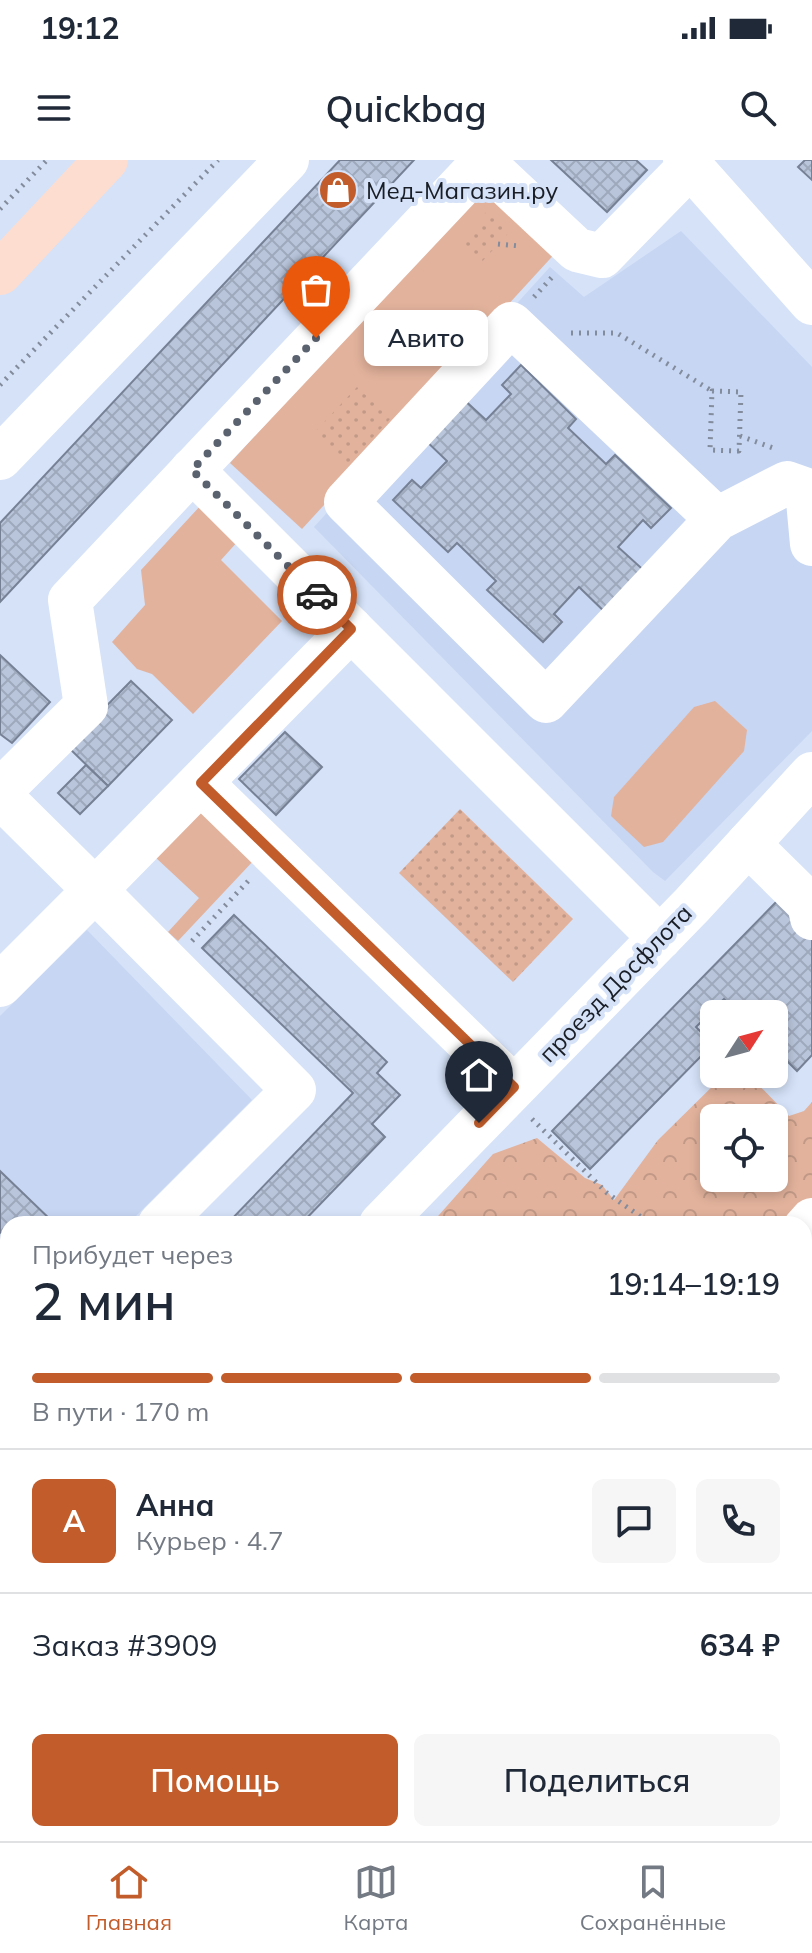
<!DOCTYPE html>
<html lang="ru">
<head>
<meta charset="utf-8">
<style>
  body { margin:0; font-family:Mulish,sans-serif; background:#f6f6f7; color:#1f2937; height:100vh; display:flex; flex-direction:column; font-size:30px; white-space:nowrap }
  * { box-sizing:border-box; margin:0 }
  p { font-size:26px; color:#747a83 }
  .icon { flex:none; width:44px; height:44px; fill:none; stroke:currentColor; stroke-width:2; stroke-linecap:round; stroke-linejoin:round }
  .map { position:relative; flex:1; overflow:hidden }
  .details { position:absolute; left:0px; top:1056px; width:812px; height:626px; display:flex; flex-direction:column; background:#fff; border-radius:24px 24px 0 0; box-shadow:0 4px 12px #0003 }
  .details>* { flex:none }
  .needle { width:52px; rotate:54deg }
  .tools { position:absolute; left:700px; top:840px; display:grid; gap:16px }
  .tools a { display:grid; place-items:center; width:88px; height:88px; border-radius:12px; background:#fff; box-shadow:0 4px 12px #0003; font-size:40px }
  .pin { position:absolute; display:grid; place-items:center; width:68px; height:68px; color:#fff; margin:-82px -34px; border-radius:50% 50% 50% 0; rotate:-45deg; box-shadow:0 0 8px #0007 }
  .pin .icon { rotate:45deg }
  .courier { position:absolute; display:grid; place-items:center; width:80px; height:80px; margin:-40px; border:6px solid #c25d2b; border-radius:50%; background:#fff; color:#222; box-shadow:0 2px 10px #0007 }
  .bubble { position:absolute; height:56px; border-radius:12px; background:#fff; box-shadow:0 4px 12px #0003; font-size:26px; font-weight:600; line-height:56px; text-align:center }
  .head em { font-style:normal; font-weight:600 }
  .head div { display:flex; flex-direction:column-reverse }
  .head { display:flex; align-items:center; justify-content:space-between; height:136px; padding:0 32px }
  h1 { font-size:52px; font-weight:600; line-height:60px }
  .bar { display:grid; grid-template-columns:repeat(4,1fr); gap:12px 8px; align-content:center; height:96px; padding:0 32px }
  .bar i { height:10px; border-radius:6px; background:#e0e1e3 }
  .bar .selected { background:#c25d2b }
  .bar p { grid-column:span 4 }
  .line { display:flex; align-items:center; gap:20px; padding:0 32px; border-top:2px solid #e0e1e3 }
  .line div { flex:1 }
  .round { display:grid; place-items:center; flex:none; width:84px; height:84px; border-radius:12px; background:#f6f6f7 }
  .action { display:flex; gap:16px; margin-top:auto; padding:16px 32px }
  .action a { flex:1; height:92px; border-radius:12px; background:#c25d2b; color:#fff; font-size:32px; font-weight:600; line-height:92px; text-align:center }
  .action a+a { background:#f6f6f7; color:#1f2937 }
  .status { display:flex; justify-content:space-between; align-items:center; height:56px; padding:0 40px; background:#fff; direction:ltr }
  .status svg { height:22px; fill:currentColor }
  header { display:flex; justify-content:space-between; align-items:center; height:104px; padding:0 32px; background:#fff; font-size:36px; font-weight:600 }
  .tabs { display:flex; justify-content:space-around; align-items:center; height:112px; border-top:2px solid #e0e1e3; background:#fff; font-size:22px; color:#747a83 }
  .tabs a { display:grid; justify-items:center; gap:4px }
  .tabs .selected { color:#c25d2b }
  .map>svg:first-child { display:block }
  .built { fill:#c7d6f3 }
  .grass { fill:#e2b29c }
  .forest { fill:url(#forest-crowns); fill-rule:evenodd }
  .park { fill:url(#park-dots) }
  .building { fill:url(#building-cross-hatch); stroke:#778196; stroke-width:2 }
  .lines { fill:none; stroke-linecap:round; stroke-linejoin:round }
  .path { stroke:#838c9c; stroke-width:5; stroke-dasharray:2 6; stroke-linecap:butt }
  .minor { stroke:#fff; stroke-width:44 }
  .major { stroke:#fdddd0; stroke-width:44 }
  .done { stroke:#5b626f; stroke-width:8; stroke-dasharray:0 14.4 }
  .route { stroke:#c25d2b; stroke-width:10 }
  .labels { text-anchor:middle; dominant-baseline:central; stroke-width:8; stroke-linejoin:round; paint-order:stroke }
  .poi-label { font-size:24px; fill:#191d25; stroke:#d5e2f8; text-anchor:start }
  .street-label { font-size:24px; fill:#191d25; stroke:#d5e2f8 }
</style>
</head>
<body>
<div class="status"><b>19:12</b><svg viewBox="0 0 49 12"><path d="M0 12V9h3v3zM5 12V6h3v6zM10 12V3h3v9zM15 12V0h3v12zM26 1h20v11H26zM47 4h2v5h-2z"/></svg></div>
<header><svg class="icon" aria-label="menu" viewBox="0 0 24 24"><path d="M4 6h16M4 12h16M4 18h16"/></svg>Quickbag<svg class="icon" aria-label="search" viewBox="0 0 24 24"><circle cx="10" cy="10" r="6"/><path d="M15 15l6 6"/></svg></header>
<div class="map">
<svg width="812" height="1681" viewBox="0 0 812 1681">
  <defs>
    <pattern id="forest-crowns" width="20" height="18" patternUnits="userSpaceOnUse" patternTransform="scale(2)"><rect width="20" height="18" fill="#e2b29c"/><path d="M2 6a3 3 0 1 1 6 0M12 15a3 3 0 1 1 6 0" fill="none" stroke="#c19986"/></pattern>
    <pattern id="park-dots" width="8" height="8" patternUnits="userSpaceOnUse" patternTransform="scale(2)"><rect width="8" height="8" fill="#e2b29c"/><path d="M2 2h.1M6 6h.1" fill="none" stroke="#c19986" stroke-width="1.8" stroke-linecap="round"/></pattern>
    <pattern id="building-cross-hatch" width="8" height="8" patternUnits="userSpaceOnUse" patternTransform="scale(2)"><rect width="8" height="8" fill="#b9c5db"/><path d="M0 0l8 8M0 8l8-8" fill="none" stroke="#9ea9bc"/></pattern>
  </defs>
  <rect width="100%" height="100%" fill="#d5e2f8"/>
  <g class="built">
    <polygon points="681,71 812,207 812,571 665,721 653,712 314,367 550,107 584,137"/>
    <polygon points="87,770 252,940 128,1064 8,1064 8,1184 0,1192 0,856"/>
  </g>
  <g class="grass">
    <polygon points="487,22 560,88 302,369 230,303"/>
    <polygon points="202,344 239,380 221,400 282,461 193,554 152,514 137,509 112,482 145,445 141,410"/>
    <polygon points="715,541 747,570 744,591 663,682 644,687 611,656 614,637 694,547"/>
    <polygon points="203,646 257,697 178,781 168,772 199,738 155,697"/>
  </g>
  <g class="forest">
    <path d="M725 914H748L789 956 804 951 812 942V1681H716L717 1674H804V1064H431L493 994 537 978 585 1018 602 1025 614 1040 658 980ZM714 958H774V1018H714Z"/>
    <polygon points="8,1518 8,1674 101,1674 97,1681 56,1681 48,1678 46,1681 0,1681 0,1589 3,1585 0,1527"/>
    <polygon points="560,1674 625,1674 624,1681 562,1681"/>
  </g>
  <g class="park">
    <polygon points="490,48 513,68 479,105 457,84"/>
    <polygon points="357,227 391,258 346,306 313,274"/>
    <polygon points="460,649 573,759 513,822 399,713"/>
  </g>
  <g class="building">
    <polygon points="340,0 414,0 0,442 0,363"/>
    <polygon points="551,0 636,0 647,10 607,52"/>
    <polygon points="805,0 812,0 812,20 798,7"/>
    <polygon points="521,205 576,259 568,268 606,304 615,295 671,348 651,368 643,360 618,387 650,416 610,457 579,427 554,454 562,462 543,482 487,430 496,421 457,383 448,392 393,340 412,320 421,328 447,301 422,277 460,236 486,260 511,234 502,225"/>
    <polygon points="0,495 50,542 12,583 0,574"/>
    <polygon points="131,521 172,560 108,626 67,586"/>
    <polygon points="285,572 322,607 276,655 239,619"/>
    <polygon points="86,605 108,626 80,654 58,633"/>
    <polygon points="780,738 812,769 812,895 797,911 774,888 774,854 739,854 724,839 696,867 713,884 590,1009 552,971"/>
    <polygon points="234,755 387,902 377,913 400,935 372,964 385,977 301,1064 227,1064 353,933 202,788"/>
    <polygon points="0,1011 55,1064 8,1064 8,1079 0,1072"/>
    <polygon points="8,1292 8,1369 0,1377 0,1300"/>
  </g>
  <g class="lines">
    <g class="path">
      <polyline points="0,49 47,0"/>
      <polyline points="498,84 520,86"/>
      <polyline points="534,137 554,115"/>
      <polyline points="571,173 617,173 712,231"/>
      <polyline points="0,225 218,0"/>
      <polygon points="712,231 741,232 739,291 710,290"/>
      <polyline points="740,276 776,289"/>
      <polyline points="192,781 251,718"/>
      <polyline points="532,959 607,1033 651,1064"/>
      <polyline points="804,1133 812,1134"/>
      <polyline points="804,1500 812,1495"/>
      <polyline points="804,1520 812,1499"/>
      <polyline points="787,1674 787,1681"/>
    </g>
    <g class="minor">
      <polyline points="685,0 812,143"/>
      <polyline points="0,298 287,0"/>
      <polyline points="192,310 660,778"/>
      <polyline points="717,359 511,164 346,342 546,541 717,359 787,323 807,330 812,384"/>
      <polyline points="201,623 514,927"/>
      <polyline points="0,631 86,546 70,440 483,2 577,90 602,96 690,6"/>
      <polyline points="0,636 95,730 351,469"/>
      <polyline points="748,684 809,744 812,758"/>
      <polyline points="0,825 95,730 294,930 160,1064"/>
      <polyline points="381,1064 692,745 812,614"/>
      <polyline points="804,1069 812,1060"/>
      <polyline points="0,1225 8,1217"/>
      <polyline points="0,1462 8,1453"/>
      <polyline points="418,1674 418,1681"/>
      <polyline points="741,1674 742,1681"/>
    </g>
    <polyline class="major" points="0,113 106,0"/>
  </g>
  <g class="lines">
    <polyline class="done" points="316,178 192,310 317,435"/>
    <polyline class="route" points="317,435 351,469 201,623 514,927 479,963"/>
  </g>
  <defs>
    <g id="shop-disc" transform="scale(2)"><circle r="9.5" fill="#c25d2b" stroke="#d5e2f8"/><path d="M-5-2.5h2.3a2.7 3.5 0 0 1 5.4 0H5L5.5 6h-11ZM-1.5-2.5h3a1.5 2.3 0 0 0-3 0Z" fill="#fff"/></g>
  </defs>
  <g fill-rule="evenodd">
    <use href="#shop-disc" x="338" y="30"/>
  </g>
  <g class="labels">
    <g class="poi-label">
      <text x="366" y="30">Мед-Магазин.ру</text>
    </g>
    <g class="street-label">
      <text transform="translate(615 823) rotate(-46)">проезд Досфлота</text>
    </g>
  </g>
</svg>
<div class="tools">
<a><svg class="needle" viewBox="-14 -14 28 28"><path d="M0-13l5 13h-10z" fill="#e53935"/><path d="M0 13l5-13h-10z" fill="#747a83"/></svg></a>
<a><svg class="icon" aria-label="locate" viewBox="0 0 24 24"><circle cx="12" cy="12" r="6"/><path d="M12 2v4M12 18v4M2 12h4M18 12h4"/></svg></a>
</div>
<div class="pin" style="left:316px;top:178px;background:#ea580c"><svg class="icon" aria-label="bag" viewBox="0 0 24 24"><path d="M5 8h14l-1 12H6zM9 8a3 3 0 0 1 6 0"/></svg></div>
<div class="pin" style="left:479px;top:963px;background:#1f2937"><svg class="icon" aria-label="home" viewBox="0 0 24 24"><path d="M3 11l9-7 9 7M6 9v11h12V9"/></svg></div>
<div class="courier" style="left:317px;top:435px"><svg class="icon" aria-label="car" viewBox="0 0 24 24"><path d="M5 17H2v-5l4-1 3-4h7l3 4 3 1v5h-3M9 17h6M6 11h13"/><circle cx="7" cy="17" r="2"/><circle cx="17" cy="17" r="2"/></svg></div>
<div class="bubble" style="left:364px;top:150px;width:124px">Авито</div>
<section class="details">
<div class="head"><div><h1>2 мин</h1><p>Прибудет через</p></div><em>19:14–19:19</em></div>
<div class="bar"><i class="selected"></i><i class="selected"></i><i class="selected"></i><i></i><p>В пути · 170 m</p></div>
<div class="line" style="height:144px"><b class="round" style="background:#c25d2b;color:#fff">А</b><div><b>Анна</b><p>Курьер · 4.7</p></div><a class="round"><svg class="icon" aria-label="chat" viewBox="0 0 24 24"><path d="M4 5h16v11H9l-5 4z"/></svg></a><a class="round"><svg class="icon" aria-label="phone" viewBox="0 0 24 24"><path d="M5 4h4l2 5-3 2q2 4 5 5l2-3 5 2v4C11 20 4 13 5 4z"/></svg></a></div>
<div class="line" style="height:104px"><div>Заказ #3909</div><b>634 ₽</b></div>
<div class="action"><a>Помощь</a><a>Поделиться</a></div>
</section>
</div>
<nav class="tabs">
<a class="selected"><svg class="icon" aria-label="home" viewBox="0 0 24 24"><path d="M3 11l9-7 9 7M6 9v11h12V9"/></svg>Главная</a>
<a><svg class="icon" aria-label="map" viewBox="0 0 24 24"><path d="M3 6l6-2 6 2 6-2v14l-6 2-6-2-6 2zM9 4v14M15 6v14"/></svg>Карта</a>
<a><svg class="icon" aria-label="saved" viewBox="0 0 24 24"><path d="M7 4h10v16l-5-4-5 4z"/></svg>Сохранённые</a>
</nav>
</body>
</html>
